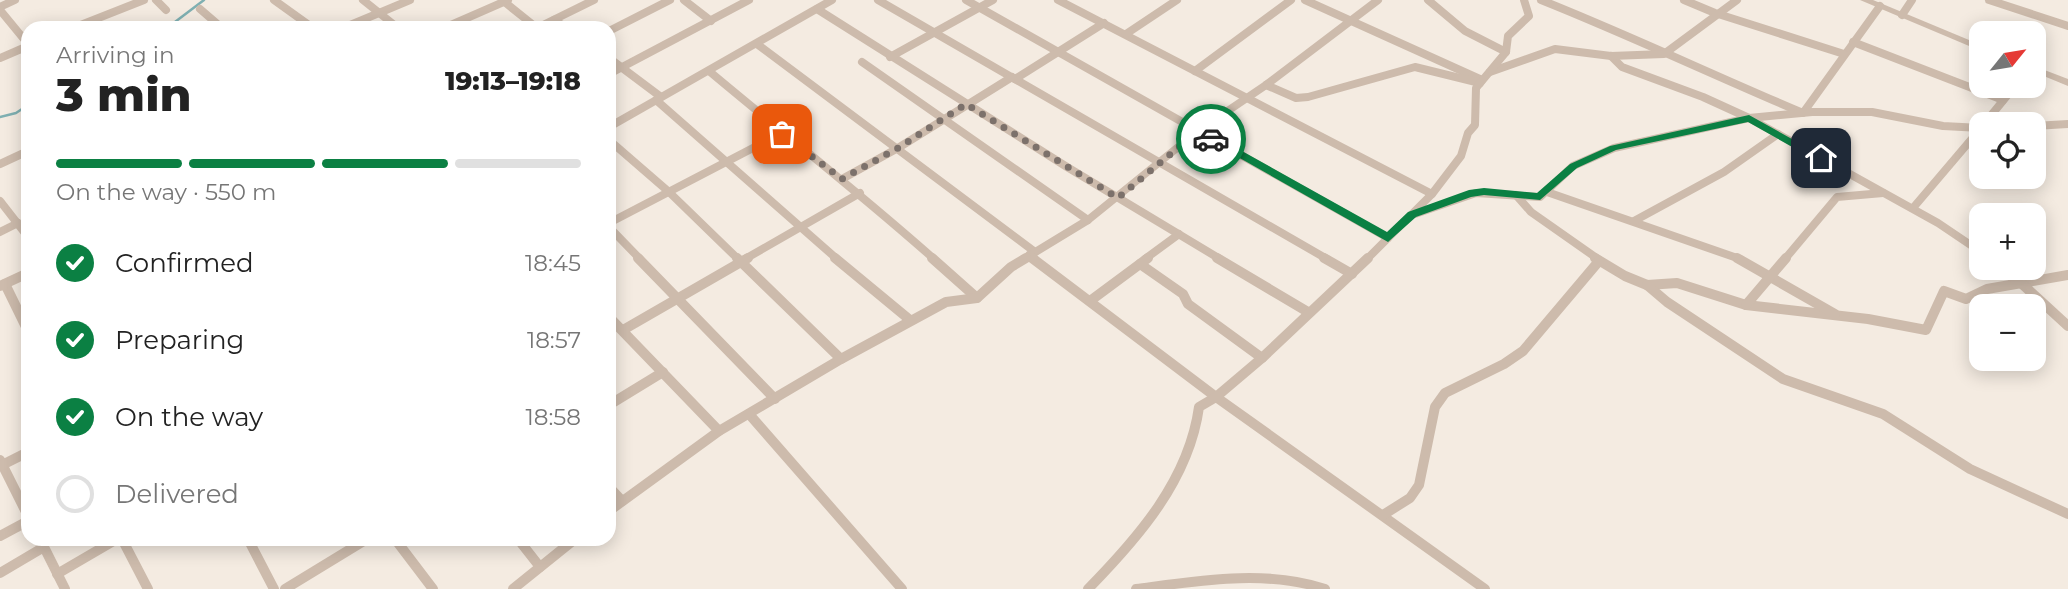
<!DOCTYPE html>
<html lang="en">
<head>
<meta charset="utf-8">
<style>
  body { margin:0; font-family:Montserrat,sans-serif; background:#f2f2f2; color:#222; height:100vh; display:flex; flex-direction:column; font-size:26px; white-space:nowrap }
  * { box-sizing:border-box; margin:0 }
  p { font-size:23px; color:#767676 }
  .icon { flex:none; width:38px; height:38px; fill:none; stroke:currentColor; stroke-width:2; stroke-linecap:round; stroke-linejoin:round }
  .map { position:relative; flex:1; overflow:hidden }
  .drawer { position:absolute; left:21px; top:21px; width:595px; height:525px; display:flex; flex-direction:column; background:#fff; border-radius:21px; box-shadow:0 4px 18px #0003 }
  .drawer>* { flex:none }
  .needle { width:46px; rotate:60deg }
  .buttons { position:absolute; left:1969px; top:21px; display:grid; gap:14px }
  .buttons a { display:grid; place-items:center; width:77px; height:77px; border-radius:14px; background:#fff; box-shadow:0 4px 18px #0003; font-size:35px }
  .pin { position:absolute; display:grid; place-items:center; width:60px; height:60px; color:#fff; margin:-30px; border-radius:14px; box-shadow:0 4px 10px #0006 }
  .courier { position:absolute; display:grid; place-items:center; width:70px; height:70px; margin:-35px; border:5px solid #0b8043; border-radius:50%; background:#fff; color:#222; box-shadow:0 2px 9px #0007 }
  .headline em { font-style:normal; font-weight:800 }
  .headline div { display:flex; flex-direction:column-reverse }
  .headline { display:flex; align-items:center; justify-content:space-between; height:119px; padding:0 35px }
  h1 { font-size:46px; font-weight:800; line-height:52px }
  .bar { display:grid; grid-template-columns:repeat(4,1fr); gap:10px 7px; align-content:center; height:84px; padding:0 35px }
  .bar i { height:9px; border-radius:5px; background:#e0e0e0 }
  .bar .on { background:#0b8043 }
  .bar p { grid-column:span 4 }
  ol { padding:0 35px; list-style:none }
  li { display:flex; align-items:center; gap:21px; height:77px }
  li p { margin-inline-start:auto }
  li .icon { padding:7px; border-radius:50%; background:#0b8043; color:#fff; stroke-width:4 }
  li:last-child { color:#767676 }
  li i { width:38px; height:38px; border:4px solid #e0e0e0; border-radius:50% }
  .map>svg:first-child { display:block }
  .lines { fill:none; stroke-linecap:round; stroke-linejoin:round }
  .stream { stroke:#7fb0b2; stroke-width:2.5 }
  .minor-far1 { stroke:#cdbbac; stroke-width:8 }
  .minor { stroke:#cdbbac; stroke-width:10 }
  .tertiary { fill:#cdbbac; fill-rule:evenodd }
  .route { fill:#0b8043 }
  .done { stroke:#7c716b; stroke-width:7; stroke-dasharray:0 12.6 }
</style>
</head>
<body>
<div class="map">
<svg width="2068" height="589" viewBox="0 0 2068 589">
  <rect width="100%" height="100%" fill="#f4ebe1"/>
  <g class="lines">
    <g class="stream">
      <polyline points="167,28 204,0"/>
      <polyline points="0,117 16,113 28,105"/>
    </g>
    <g class="minor-far1">
      <polyline points="156,0 166,10"/>
      <polyline points="274,0 313,28"/>
      <polyline points="363,0 398,28"/>
      <polyline points="502,0 537,28"/>
      <polyline points="684,0 711,21"/>
      <polyline points="878,0 1327,259"/>
      <polyline points="966,0 1388,238"/>
      <polyline points="1058,0 1432,194"/>
      <polyline points="1305,0 1482,80"/>
      <polyline points="1428,0 1465,31 1506,52"/>
      <path d="M1541 0C1629 35 1715 76 1803 113L1880 6"/>
      <polyline points="1684,0 1715,13 1844,54"/>
      <polyline points="1989,0 2068,26"/>
      <polyline points="0,7 15,0"/>
      <polyline points="200,9 222,28"/>
      <polyline points="817,9 1067,167 1220,259"/>
      <polyline points="0,10 28,44"/>
      <polyline points="1902,15 1912,0"/>
      <polyline points="554,20 567,28"/>
      <polyline points="73,28 144,0"/>
      <polyline points="343,28 410,0"/>
      <polyline points="444,28 508,0"/>
      <polyline points="537,28 594,0"/>
      <polyline points="609,31 670,0"/>
      <polyline points="1126,34 1177,0"/>
      <polyline points="1853,42 2003,100"/>
      <polyline points="757,44 1035,252"/>
      <polyline points="1611,56 1622,67 1703,97 1749,118 1938,223 1981,252"/>
      <polyline points="890,57 993,0"/>
      <polyline points="0,58 28,46"/>
      <polyline points="609,58 661,97"/>
      <polyline points="862,62 1088,220"/>
      <path d="M709 71C784 134 861 194 934 259"/>
      <polyline points="1195,71 1291,0"/>
      <polyline points="1490,72 1555,49 1611,56 1664,54 1737,0"/>
      <polyline points="609,74 749,0"/>
      <polyline points="1015,79 1104,23"/>
      <polyline points="1266,85 1296,98 1308,97 1415,67 1480,83"/>
      <polyline points="656,100 837,259"/>
      <polyline points="1984,124 2015,86"/>
      <polyline points="2034,126 2068,124"/>
      <polyline points="609,127 832,0"/>
      <polyline points="609,140 669,192 738,259"/>
      <polyline points="0,164 28,151"/>
      <polyline points="842,179 898,148 1012,77"/>
      <polyline points="1547,192 1740,259"/>
      <polyline points="1516,195 1531,212 1598,259"/>
      <polyline points="0,201 28,237"/>
      <polyline points="1913,208 1981,128"/>
      <polyline points="1415,214 1476,193 1540,197 1573,166 1614,148 1749,118 1812,112 1872,112 1943,126 1981,128"/>
      <polyline points="1634,221 1724,172 1778,134"/>
      <polyline points="609,223 782,133"/>
      <polyline points="609,227 640,259"/>
      <polyline points="0,232 18,223"/>
      <polyline points="1029,255 1035,259"/>
      <polyline points="745,259 860,193"/>
      <polyline points="1024,259 1088,220 1198,131 1266,85 1378,0"/>
      <polyline points="1145,259 1179,234"/>
      <polyline points="1367,259 1432,194 1461,156 1468,133 1475,125 1476,88 1506,52 1508,36 1529,16 1524,0"/>
      <polyline points="1785,259 1837,197 1883,193"/>
    </g>
    <g class="minor">
      <polyline points="638,258 775,399"/>
      <polyline points="737,258 841,359"/>
      <polyline points="835,258 910,320"/>
      <polyline points="932,258 977,298"/>
      <polyline points="1032,258 1216,397 1485,589"/>
      <polyline points="1217,258 1308,312"/>
      <polyline points="1324,258 1352,274"/>
      <polyline points="1595,258 1625,276 1647,285 1677,283 1746,305 1868,319 1926,330 1944,291 1966,299 1987,289 2068,275"/>
      <polyline points="1737,258 1835,314"/>
      <polyline points="1140,264 1183,294 1188,304 1262,358"/>
      <polyline points="1999,268 2021,283 2068,326"/>
      <polyline points="5,284 28,331"/>
      <polyline points="1647,285 1667,302 1783,379 1883,414 1970,469 2068,514"/>
      <polyline points="0,286 28,273"/>
      <polyline points="1090,301 1148,258"/>
      <polyline points="1746,305 1786,258"/>
      <polyline points="609,317 719,431"/>
      <polyline points="623,330 748,258"/>
      <polyline points="609,405 663,372"/>
      <polyline points="749,414 902,589"/>
      <polyline points="0,460 28,516"/>
      <polyline points="0,466 28,452"/>
      <polyline points="609,487 622,501"/>
      <polyline points="609,511 719,431 841,359 946,302 977,298 1011,267 1026,258"/>
      <polyline points="1383,515 1410,498 1419,485 1435,407 1445,393 1504,364 1523,351 1599,261"/>
      <polyline points="0,536 28,521"/>
      <polyline points="40,539 65,589"/>
      <polyline points="122,539 148,589"/>
      <polyline points="248,539 274,589"/>
      <polyline points="395,539 433,589"/>
      <polyline points="518,539 540,567"/>
      <polyline points="0,573 44,547"/>
      <polyline points="57,574 117,539"/>
      <polyline points="285,589 367,539"/>
      <polyline points="513,589 575,539"/>
      <path d="M1088 589C1138 538 1189 480 1199 407L1216 397 1262 358 1368 258"/>
      <path d="M1136 589C1197 581 1266 569 1325 589"/>
    </g>
    <g class="tertiary">
      <polygon points="1860,0 1873,0 1981,45 1981,51"/>
      <polygon points="2034,66 2068,79 2068,86 2034,72"/>
    </g>
  </g>
  <polygon class="route" points="1749,115 1826,158 1817,161 1748,122 1616,150 1577,168 1540,200 1484,195 1471,197 1416,217 1388,242 1206,139 1215,136 1387,232 1408,212 1469,190 1484,188 1537,193 1570,164 1610,146"/>
  <g class="lines">
    <polyline class="done" points="782,134 842,179 898,148 966,104 1118,198 1198,131 1211,139"/>
  </g>
</svg>
<div class="buttons">
<a><svg class="needle" viewBox="-14 -14 28 28"><path d="M0-13l5 13h-10z" fill="#e53935"/><path d="M0 13l5-13h-10z" fill="#767676"/></svg></a>
<a><svg class="icon" aria-label="locate" viewBox="0 0 24 24"><circle cx="12" cy="12" r="6"/><path d="M12 2v4M12 18v4M2 12h4M18 12h4"/></svg></a>
<a>+</a>
<a>−</a>
</div>
<div class="pin" style="left:782px;top:134px;background:#ea580c"><svg class="icon" aria-label="bag" viewBox="0 0 24 24"><path d="M5 8h14l-1 12H6zM9 8a3 3 0 0 1 6 0"/></svg></div>
<div class="pin" style="left:1821px;top:158px;background:#1f2937"><svg class="icon" aria-label="home" viewBox="0 0 24 24"><path d="M3 11l9-7 9 7M6 9v11h12V9"/></svg></div>
<div class="courier" style="left:1211px;top:139px"><svg class="icon" aria-label="car" viewBox="0 0 24 24"><path d="M5 17H2v-5l4-1 3-4h7l3 4 3 1v5h-3M9 17h6M6 11h13"/><circle cx="7" cy="17" r="2"/><circle cx="17" cy="17" r="2"/></svg></div>
<section class="drawer">
<div class="headline"><div><h1>3 min</h1><p>Arriving in</p></div><em>19:13–19:18</em></div>
<div class="bar"><i class="on"></i><i class="on"></i><i class="on"></i><i></i><p>On the way · 550 m</p></div>
<ol>
<li><svg class="icon" aria-label="check" viewBox="0 0 24 24"><path d="M5 12l5 5 9-10"/></svg>Confirmed<p>18:45</p></li>
<li><svg class="icon" aria-label="check" viewBox="0 0 24 24"><path d="M5 12l5 5 9-10"/></svg>Preparing<p>18:57</p></li>
<li><svg class="icon" aria-label="check" viewBox="0 0 24 24"><path d="M5 12l5 5 9-10"/></svg>On the way<p>18:58</p></li>
<li><i></i>Delivered</li>
</ol>
</section>
</div>
</body>
</html>
